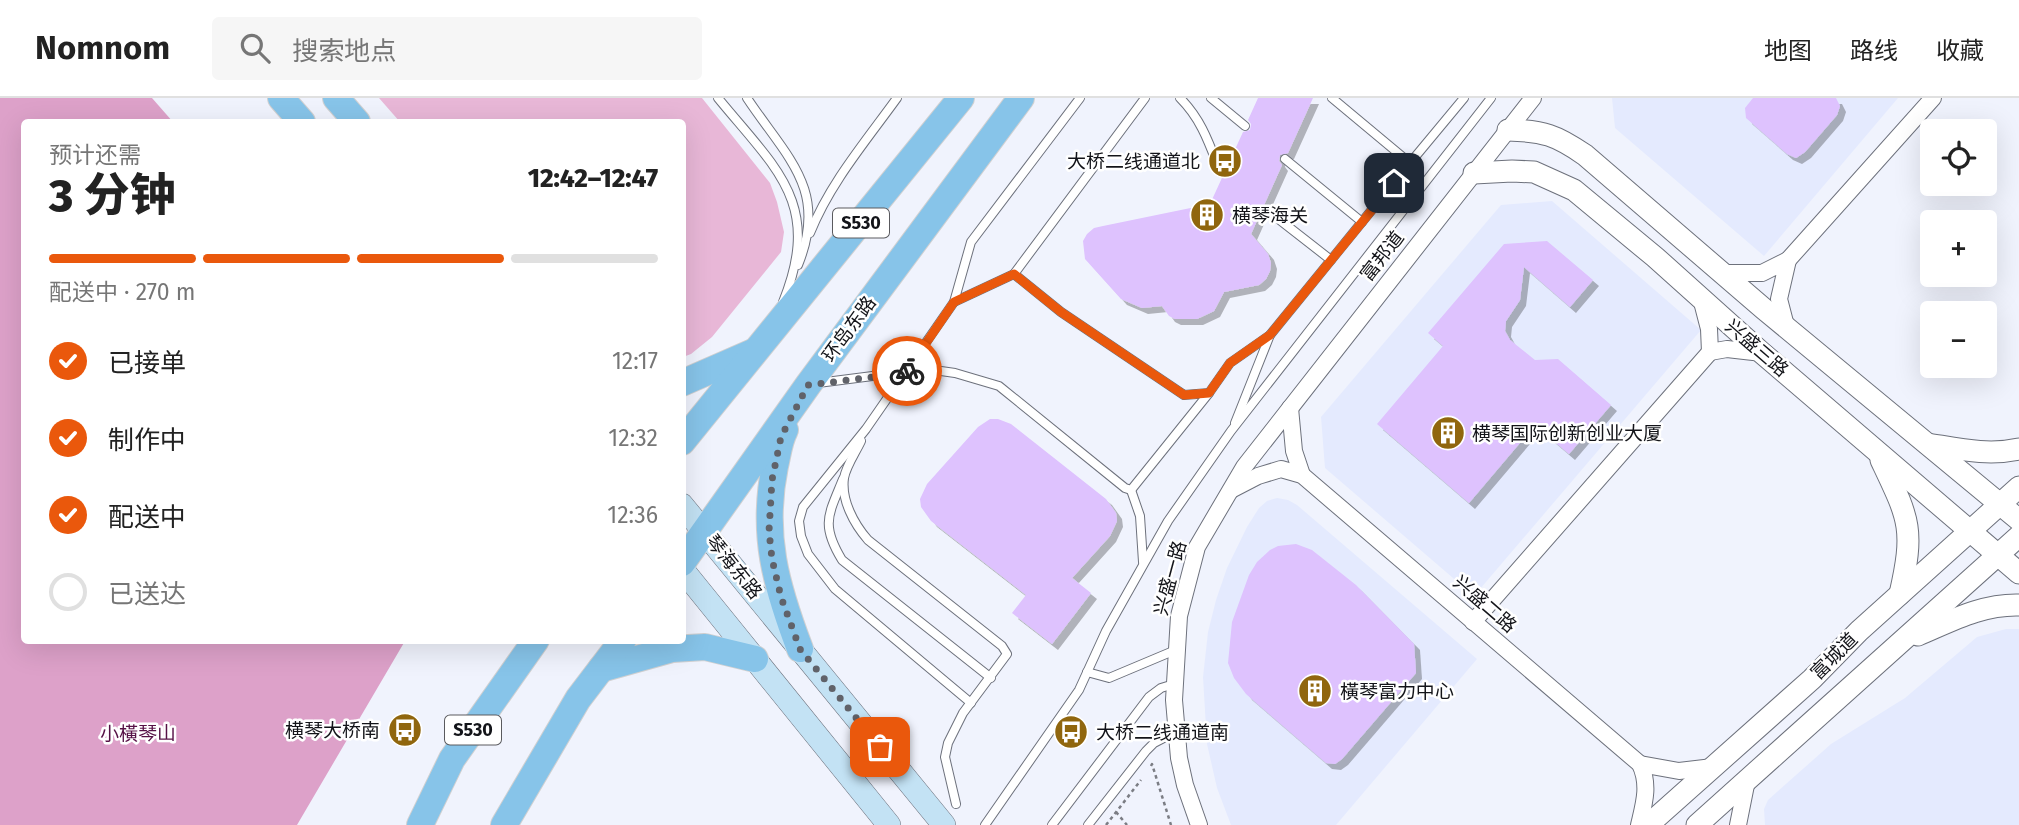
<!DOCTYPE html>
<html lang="zh">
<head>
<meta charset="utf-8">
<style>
  body { margin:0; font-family:"Fira Sans","Noto Sans SC",sans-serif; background:#f6f6f6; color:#222; height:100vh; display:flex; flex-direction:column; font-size:26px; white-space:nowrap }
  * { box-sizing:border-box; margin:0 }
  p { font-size:23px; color:#767676 }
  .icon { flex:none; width:38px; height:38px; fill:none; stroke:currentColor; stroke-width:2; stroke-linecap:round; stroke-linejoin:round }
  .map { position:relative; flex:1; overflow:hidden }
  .details { position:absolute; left:21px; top:21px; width:665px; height:525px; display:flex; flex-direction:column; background:#fff; border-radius:7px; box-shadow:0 7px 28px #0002 }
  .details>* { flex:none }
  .fabs { position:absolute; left:1920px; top:21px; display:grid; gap:14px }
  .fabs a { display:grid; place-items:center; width:77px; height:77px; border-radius:7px; background:#fff; box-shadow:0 7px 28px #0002; font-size:35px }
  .pin { position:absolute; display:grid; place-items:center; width:60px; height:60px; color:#fff; margin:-30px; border-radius:14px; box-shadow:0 4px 10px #0006 }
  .courier { position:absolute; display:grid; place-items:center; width:70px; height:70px; margin:-35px; border:5px solid #ea580c; border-radius:50%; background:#fff; color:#222; box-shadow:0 2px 9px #0007 }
  .headline em { font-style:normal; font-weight:800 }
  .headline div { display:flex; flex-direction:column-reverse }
  .headline { display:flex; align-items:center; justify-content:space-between; height:119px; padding:0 28px }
  h1 { font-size:46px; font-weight:800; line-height:52px }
  .bar { display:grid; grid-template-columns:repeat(4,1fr); gap:10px 7px; align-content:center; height:84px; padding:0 28px }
  .bar i { height:9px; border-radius:5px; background:#e0e0e0 }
  .bar .on { background:#ea580c }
  .bar p { grid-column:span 4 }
  ol { padding:0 28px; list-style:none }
  li { display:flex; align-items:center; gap:21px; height:77px }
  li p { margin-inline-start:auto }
  li .icon { padding:7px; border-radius:50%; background:#ea580c; color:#fff; stroke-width:4 }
  li:last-child { color:#767676 }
  li i { width:38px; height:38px; border:4px solid #e0e0e0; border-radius:50% }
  header { display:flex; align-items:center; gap:42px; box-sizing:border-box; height:98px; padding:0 35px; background:#fff; border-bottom:2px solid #e0e0e0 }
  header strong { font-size:33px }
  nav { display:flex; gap:38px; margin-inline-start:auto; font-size:24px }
  .search { width:490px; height:63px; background:#f6f6f6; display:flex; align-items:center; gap:18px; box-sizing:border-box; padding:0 24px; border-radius:7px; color:#767676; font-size:26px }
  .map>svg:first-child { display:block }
  .built { fill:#e4eafe }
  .green { fill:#e8b7d7 }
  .forest { fill:#dda1c9 }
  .building { fill:#dec2fe; filter:url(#shadow) }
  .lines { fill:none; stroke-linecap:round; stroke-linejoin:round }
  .service-casing { stroke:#6d717c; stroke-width:10 }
  .minor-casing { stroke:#6d717c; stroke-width:18 }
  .tertiary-casing { stroke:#6d717c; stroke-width:23 }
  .secondary-casing { stroke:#6d717c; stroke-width:24 }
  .primary-casing { stroke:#d0d0d1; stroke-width:28 }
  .path { stroke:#7b7d84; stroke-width:2.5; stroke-dasharray:3.5 3.5; stroke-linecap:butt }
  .service { stroke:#fff; stroke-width:8 }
  .minor { stroke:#fff; stroke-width:16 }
  .tertiary { stroke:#fff; stroke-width:21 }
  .secondary { stroke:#c3e2f4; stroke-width:23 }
  .primary { stroke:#87c4e9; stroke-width:26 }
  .done { stroke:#606269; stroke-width:7; stroke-dasharray:0 12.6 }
  .route { stroke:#ea580c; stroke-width:9 }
  .labels { text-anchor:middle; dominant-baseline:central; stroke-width:5; stroke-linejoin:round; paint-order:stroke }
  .shield { fill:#fff; stroke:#5a5a5e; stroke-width:2 }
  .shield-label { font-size:18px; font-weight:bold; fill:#131419 }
  .poi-label { font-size:19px; fill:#131419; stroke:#fff; text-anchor:start }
  .street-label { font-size:19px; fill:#131419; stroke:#fff }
  .park-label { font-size:19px; fill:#561146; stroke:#fff }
</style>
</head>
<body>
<header>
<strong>Nomnom</strong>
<div class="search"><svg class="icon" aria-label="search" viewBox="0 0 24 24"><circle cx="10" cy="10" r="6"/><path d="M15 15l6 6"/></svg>搜索地点</div>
<nav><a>地图</a><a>路线</a><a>收藏</a></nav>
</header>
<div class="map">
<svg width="2019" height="727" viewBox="0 0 2019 727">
  <defs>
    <filter id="shadow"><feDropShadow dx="6" dy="6" stdDeviation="0" flood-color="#0004"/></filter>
  </defs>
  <rect width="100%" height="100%" fill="#f0f3fd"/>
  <g class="built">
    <polygon points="1612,0 1898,0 1764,158 1615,30"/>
    <polygon points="1552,103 1701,232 1474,498 1325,370 1321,319 1501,107"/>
    <polygon points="1277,400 1288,402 1297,407 1477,561 1336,727 1231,727 1217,690 1207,646 1203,579 1208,534 1216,502 1227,470 1247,429 1259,410 1267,403"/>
    <polygon points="2006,531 2019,531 2019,727 1765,727 1764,711 1768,702 1831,646 1905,600 1977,539"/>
  </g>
  <polygon class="green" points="379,0 702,0 770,85 777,104 784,134 781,154 712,239 691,256 683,259 682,24 400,24"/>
  <polygon class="forest" points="0,0 152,0 173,24 24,24 24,542 405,543 297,727 0,727"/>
  <g class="building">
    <polygon points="1258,0 1313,0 1288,55 1280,57 1279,63 1282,67 1251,136 1268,156 1271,165 1270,173 1266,181 1259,187 1224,194 1214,213 1197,221 1175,221 1169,218 1162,208 1142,210 1121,201 1085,161 1083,143 1087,136 1094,130 1103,128 1210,106 1243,34 1250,32 1251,26 1248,22"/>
    <polygon points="1753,0 1836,0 1840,8 1837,17 1805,54 1796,60 1787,56 1746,20 1745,10"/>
    <polygon points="1547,143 1593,182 1570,209 1524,169 1520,202 1506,223 1505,233 1510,242 1535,262 1558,261 1611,307 1569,356 1535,327 1469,405 1377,326 1443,248 1428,235 1504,146"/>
    <polygon points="990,321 998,321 1011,326 1106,401 1116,415 1117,423 1110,438 1072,480 1091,495 1052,546 1012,515 1026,497 931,423 921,409 920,401 927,386 978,329"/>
    <polygon points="1296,446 1312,452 1356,487 1414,546 1416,575 1342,661 1335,666 1326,665 1246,596 1234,580 1228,565 1232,524 1249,477 1257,464 1270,452 1278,448"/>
  </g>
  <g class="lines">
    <g class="service-casing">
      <g id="service">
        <path d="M718 0C776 71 823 105 783 204"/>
        <path d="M747 0C786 59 829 91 798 167"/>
        <path d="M1180 0C1200 20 1208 42 1218 68"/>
        <polyline points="1211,0 1245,28"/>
        <polyline points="1332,0 1410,65 1464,0"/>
        <polyline points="1285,61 1362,124"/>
        <polyline points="1272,116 1331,162"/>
        <path d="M810 135C830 85 866 43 897 0"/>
        <polyline points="1014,176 1145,0"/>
        <polyline points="954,204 1014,176 1061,214 1184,297 1209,295 1230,265 1270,237 1410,65"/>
        <polyline points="818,285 927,271 955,275 999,288 1125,390 1131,392 1209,295"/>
        <polyline points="1235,325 1270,237"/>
        <path d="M861 343C856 354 846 368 844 380 841 402 854 426 868 442L1002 548 1007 556 963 615 948 645 945 659 956 706"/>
        <path d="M843 381C829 416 820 426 842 462L991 580"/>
        <polyline points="1131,392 1140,418 1143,464"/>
        <polyline points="1087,574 1109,580 1178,551"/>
        <polyline points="971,605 835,491 808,456 801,438 799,423 803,409 866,331 954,204 971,144 1080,0"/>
        <polyline points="985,727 1079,592 1106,533 1168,423 1231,333 1491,0"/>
        <polyline points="1052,727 1149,599 1161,590 1174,586"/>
        <polyline points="1088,727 1146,653 1154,645 1175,634"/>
      </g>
    </g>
    <g class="minor-casing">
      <g id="minor">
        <polyline points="1788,162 1933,0"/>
        <polyline points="1725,175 1762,175 1788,162 1779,201 1786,228"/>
        <polyline points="1701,200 1709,231 1710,254 1727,251 1762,255"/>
        <polyline points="1290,310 1294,353 1302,377"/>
        <path d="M1231 392 1258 378 1281 371 1302 377 1640 666C1650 687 1644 706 1639 727"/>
        <polyline points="1473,524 1710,254"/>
        <polyline points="1640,666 1679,673 1713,669"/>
        <polyline points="1199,727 1185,687 1179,660 1174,602 1179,518 1197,449 1244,369 1533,0"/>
        <polyline points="1738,727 1747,682"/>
      </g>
    </g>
    <g class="tertiary-casing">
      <g id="tertiary">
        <path d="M1508 32C1544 33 1556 37 1585 57L1764 211 2019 422"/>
        <polyline points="1474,75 1512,73 1534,74 1574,92 1655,159 1762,255 2019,475"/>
        <path d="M1928 346C1959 351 1988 358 2019 351"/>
        <path d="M1881 362C1909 421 1915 430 1900 496"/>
        <path d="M1918 537C1951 523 1982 506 2019 507"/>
        <polyline points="1648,727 1812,581 1859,533 2019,389"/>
        <polyline points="1697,727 2019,438"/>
      </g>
    </g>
    <g class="secondary-casing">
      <g id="secondary">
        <polyline points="682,407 944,727"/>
        <polyline points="682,471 889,727"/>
      </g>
    </g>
    <g class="primary-casing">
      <g id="primary">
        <polyline points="281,0 302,24"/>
        <polyline points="336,0 357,24"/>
        <polyline points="682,285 753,254"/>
        <path d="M785 332C779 343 778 356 775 368 761 436 776 488 800 551"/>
        <polyline points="682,344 961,0"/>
        <polyline points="682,465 808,287 1021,0"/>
        <polyline points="601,571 672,551 705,549 755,561"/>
        <polyline points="420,727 452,661 536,542"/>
        <polyline points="504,727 578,601 623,542"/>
      </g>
    </g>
    <g class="path">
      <polyline points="1151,668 1152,666 1171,727"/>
      <polyline points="1116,714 1127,727"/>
      <polyline points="1106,727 1141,682"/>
    </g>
    <use href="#service" class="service"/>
    <use href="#minor" class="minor"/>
    <use href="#tertiary" class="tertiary"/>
    <use href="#secondary" class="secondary"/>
    <use href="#primary" class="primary"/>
  </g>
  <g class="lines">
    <polyline class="done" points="880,649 800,551 781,499 772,461 769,433 772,382 781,339 808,287 906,275 907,273"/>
    <polyline class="route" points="907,273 954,204 1014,176 1061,214 1184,297 1209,295 1230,265 1270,237 1394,85"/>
  </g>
  <defs>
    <g id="bus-disc" transform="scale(1.75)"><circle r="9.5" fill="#90660e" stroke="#fff"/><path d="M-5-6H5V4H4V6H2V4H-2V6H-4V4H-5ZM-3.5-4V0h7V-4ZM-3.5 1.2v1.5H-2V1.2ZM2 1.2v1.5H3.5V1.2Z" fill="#fff"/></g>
    <g id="building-disc" transform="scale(1.75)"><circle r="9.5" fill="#90660e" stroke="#fff"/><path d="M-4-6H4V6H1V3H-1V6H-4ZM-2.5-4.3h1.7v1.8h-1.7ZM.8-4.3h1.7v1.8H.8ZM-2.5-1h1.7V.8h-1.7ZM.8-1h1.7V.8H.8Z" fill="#fff"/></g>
  </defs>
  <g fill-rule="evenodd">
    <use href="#bus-disc" x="1225" y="63"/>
    <use href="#building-disc" x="1207" y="117"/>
    <use href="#building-disc" x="1448" y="335"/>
    <use href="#building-disc" x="1315" y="593"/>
    <use href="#bus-disc" x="405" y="632"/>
    <use href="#bus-disc" x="1071" y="634"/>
  </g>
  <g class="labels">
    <g class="shield">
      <rect x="833" y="110.5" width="56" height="29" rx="5"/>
      <rect x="445" y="617.5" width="56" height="29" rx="5"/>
    </g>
    <g class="shield-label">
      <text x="861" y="125">S530</text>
      <text x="473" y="632">S530</text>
    </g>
    <g class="poi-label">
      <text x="1200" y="63" text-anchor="end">大桥二线通道北</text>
      <text x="1232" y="117">横琴海关</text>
      <text x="1472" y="335">横琴国际创新创业大厦</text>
      <text x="1340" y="593">橫琴富力中心</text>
      <text x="380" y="632" text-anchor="end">横琴大桥南</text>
      <text x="1096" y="634">大桥二线通道南</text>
    </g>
    <g class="street-label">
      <text transform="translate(1382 158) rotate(-52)">富邦道</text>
      <text transform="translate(849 231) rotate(-54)">环岛东路</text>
      <text transform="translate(1757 250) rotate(41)">兴盛三路</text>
      <text transform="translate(734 469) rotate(51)">琴海东路</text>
      <text transform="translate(1170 480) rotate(-75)">兴盛一路</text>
      <text transform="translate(1485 506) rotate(41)">兴盛二路</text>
      <text transform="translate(1834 558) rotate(-45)">富城道</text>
    </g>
    <g class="park-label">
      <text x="138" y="635">小橫琴山</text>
    </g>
  </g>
</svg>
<div class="fabs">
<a><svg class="icon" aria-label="locate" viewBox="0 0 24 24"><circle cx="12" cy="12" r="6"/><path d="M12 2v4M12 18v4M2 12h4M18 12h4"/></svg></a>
<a>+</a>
<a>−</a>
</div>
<div class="pin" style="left:880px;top:649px;background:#ea580c"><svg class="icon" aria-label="bag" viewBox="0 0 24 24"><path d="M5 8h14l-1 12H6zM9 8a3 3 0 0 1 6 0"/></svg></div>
<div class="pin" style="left:1394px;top:85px;background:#1f2937"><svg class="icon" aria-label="home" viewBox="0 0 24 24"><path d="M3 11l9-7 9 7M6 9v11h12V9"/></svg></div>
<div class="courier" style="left:907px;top:273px"><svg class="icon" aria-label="bike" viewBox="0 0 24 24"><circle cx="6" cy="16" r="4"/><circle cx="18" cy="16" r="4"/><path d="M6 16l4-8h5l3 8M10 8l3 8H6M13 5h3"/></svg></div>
<section class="details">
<div class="headline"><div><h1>3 分钟</h1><p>预计还需</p></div><em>12:42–12:47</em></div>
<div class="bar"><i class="on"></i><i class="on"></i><i class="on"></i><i></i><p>配送中 · 270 m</p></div>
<ol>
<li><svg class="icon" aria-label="check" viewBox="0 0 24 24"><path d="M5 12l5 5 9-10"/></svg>已接单<p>12:17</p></li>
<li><svg class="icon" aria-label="check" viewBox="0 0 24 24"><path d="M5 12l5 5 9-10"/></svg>制作中<p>12:32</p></li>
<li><svg class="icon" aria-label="check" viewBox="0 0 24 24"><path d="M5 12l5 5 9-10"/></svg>配送中<p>12:36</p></li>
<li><i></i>已送达</li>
</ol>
</section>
</div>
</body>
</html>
